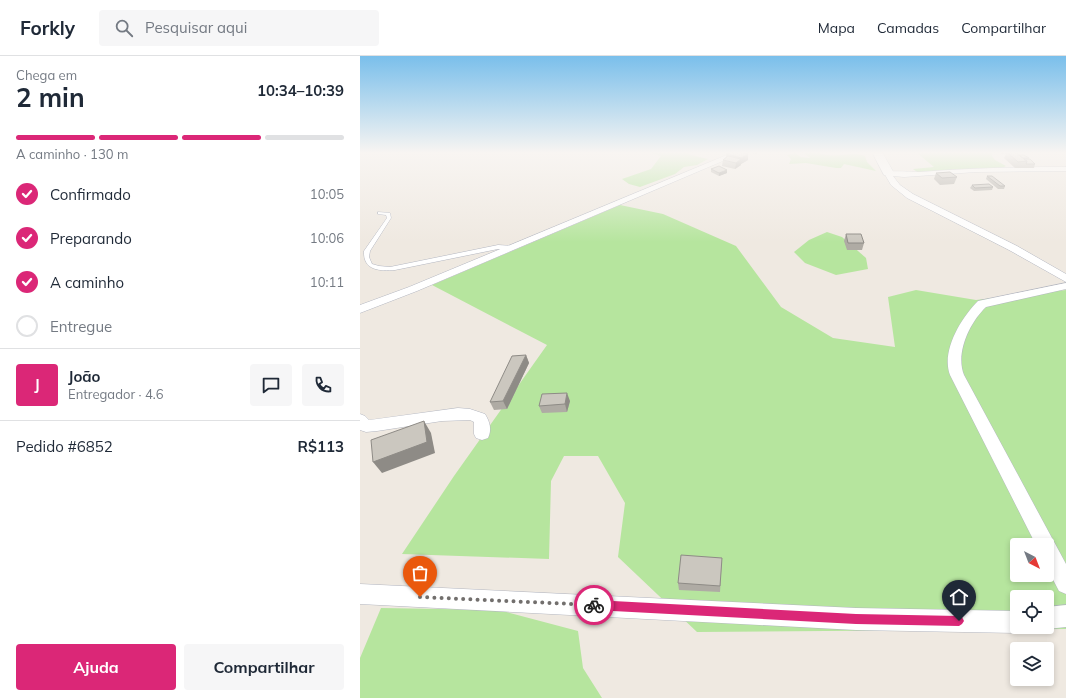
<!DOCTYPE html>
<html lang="pt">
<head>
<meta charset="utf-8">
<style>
  body { margin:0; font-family:Mulish,sans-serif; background:#f6f6f7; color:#1f2937; height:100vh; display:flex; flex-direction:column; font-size:15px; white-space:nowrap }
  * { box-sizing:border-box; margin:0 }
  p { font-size:13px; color:#747a83 }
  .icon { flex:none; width:22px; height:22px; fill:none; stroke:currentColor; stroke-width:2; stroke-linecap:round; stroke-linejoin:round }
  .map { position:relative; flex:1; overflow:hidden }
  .details { display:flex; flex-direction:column; background:#fff; width:360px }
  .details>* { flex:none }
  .needle { width:26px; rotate:138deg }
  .fabs { position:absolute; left:650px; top:482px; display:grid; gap:8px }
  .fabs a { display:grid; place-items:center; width:44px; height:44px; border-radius:4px; background:#fff; box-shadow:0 2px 6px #0003; font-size:20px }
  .pin { position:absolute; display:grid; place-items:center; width:34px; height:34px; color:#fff; margin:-41px -17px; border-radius:50% 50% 50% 0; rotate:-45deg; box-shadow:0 0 4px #0007 }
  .pin .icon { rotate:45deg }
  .courier { position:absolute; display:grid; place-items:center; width:40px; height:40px; margin:-20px; border:3px solid #db2777; border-radius:50%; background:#fff; color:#222; box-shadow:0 1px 5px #0007 }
  .summary em { font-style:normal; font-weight:700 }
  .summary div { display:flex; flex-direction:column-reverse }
  .summary { display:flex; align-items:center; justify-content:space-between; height:68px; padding:0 16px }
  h1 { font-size:26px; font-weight:700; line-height:30px }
  .bar { display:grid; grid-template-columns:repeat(4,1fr); gap:6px 4px; align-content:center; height:48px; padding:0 16px }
  .bar i { height:5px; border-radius:3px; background:#e0e1e3 }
  .bar .on { background:#db2777 }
  .bar p { grid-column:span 4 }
  .line { display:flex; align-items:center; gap:10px; padding:0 16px; border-top:1px solid #e0e1e3 }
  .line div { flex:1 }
  .round { display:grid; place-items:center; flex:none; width:42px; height:42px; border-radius:4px; background:#f6f6f7 }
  ol { padding:0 16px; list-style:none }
  li { display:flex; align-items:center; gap:12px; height:44px }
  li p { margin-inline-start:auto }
  li .icon { padding:4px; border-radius:50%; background:#db2777; color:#fff; stroke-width:4 }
  li:last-child { color:#747a83 }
  li i { width:22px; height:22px; border:2px solid #e0e1e3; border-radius:50% }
  .primary-button { display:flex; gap:8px; margin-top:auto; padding:8px 16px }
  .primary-button a { flex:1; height:46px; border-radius:4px; background:#db2777; color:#fff; font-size:16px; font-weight:700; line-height:46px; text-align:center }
  .primary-button a+a { background:#f6f6f7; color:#1f2937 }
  header { display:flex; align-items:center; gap:24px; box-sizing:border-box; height:56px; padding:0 20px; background:#fff; border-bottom:1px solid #e0e1e3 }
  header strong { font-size:19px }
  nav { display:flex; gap:22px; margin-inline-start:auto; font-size:14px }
  .search { width:280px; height:36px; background:#f6f6f7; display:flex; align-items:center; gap:10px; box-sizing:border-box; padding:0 14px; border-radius:4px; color:#747a83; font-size:15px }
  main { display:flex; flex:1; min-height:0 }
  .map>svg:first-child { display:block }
  .green { fill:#b6e59e; fill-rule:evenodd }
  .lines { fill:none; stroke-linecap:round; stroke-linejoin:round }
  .lane-casing { stroke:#b4b7c1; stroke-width:1 }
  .street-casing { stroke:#b4b7c1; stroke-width:1 }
  .secondary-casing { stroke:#b4b7c1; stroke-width:1 }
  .lane { fill:#fff; fill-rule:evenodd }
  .street { fill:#fff; fill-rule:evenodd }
  .secondary { fill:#fff; fill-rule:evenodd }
  .wall { fill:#afaba4 }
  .shaded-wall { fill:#8e8b86 }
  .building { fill:#cbc7bf; stroke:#8e8b86 }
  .route { fill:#db2777 }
  .done { stroke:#726f6d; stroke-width:4; stroke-dasharray:0 7.2 }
</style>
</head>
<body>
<header>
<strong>Forkly</strong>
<div class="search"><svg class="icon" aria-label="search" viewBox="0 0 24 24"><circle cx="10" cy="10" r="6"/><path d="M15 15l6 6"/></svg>Pesquisar aqui</div>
<nav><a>Mapa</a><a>Camadas</a><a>Compartilhar</a></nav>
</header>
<main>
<section class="details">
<div class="summary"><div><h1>2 min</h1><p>Chega em</p></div><em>10:34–10:39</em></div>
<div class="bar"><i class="on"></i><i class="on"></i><i class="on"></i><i></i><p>A caminho · 130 m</p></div>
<ol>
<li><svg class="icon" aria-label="check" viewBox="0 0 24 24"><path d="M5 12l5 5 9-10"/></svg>Confirmado<p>10:05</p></li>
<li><svg class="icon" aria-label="check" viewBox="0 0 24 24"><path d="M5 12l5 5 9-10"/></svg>Preparando<p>10:06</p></li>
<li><svg class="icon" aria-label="check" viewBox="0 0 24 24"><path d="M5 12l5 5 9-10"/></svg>A caminho<p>10:11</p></li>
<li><i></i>Entregue</li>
</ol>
<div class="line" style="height:72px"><b class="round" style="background:#db2777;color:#fff">J</b><div><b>João</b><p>Entregador · 4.6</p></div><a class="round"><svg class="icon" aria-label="chat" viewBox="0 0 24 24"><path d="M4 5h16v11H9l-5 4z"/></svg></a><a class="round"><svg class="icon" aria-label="phone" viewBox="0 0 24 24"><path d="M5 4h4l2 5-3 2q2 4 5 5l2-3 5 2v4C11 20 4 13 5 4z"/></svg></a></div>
<div class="line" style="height:52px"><div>Pedido #6852</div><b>R$113</b></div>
<div class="primary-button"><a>Ajuda</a><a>Compartilhar</a></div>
</section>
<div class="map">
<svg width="706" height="642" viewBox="0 0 706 642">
  <rect width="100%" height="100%" fill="#efe9e1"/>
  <g class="green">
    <polygon points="288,96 327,96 331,99 348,103 337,109 324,111 315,118 280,131 269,128 262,123 291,113 301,100"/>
    <path d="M443 96C451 94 458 97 467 99 481 101 492 95 505 100L507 106 516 115 484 108 481 112H476L446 107 429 108 431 103 427 99 435 97 441 101 450 102Z"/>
    <polygon points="556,96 629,96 632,97 632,100 635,104 646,110 642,112 557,116 553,113 574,111"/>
    <path d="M260 149 303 158 376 190 421 251 473 282 535 291 528 241 556 234 616 244 706 234V573L337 576 258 501 265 447 238 400H204L191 425 189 503 42 498 94 420 187 289 72 229ZM657 489H687V519H657ZM657 541H687V571H657Z"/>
    <polygon points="467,176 482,181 506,202 508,213 476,219 445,207 434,196 449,184"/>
    <polygon points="21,552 139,554 218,575 223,612 242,642 0,642 0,602"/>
  </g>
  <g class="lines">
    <g class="lane-casing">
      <path id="lane" d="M18 156 30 157 31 162 10 195 9 201 12 208 19 210 30 211 138 189 152 190 155 192 152 194 138 193 35 214C20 215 3 215 4 195L27 162 26 159 18 158Z"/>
    </g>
    <g class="street-casing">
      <g id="street">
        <polygon points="374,96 384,96 57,235 0,257 0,249 49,231"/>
        <path d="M706 111V115L616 116 544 121 533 120 540 129 553 138 657 190 706 218V226L649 194 547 142 531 129 524 117C527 114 552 116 560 116 608 112 657 111 706 111Z"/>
        <path d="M706 227V233L626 251C610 266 595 297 604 319L706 508V538L699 535 687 512V489H676L590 319C581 295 601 262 618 245Z"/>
        <path d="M98 352 110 353 125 358C130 366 132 374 128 382L122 384 116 382 114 378V366L110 364 82 365 17 375 6 376 0 374V358L5 360 9 364Z"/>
        <polygon points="0,528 496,552 657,555 657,571 666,571 665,574 657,577 496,574 0,548"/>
        <polygon points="706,549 706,571 687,573 683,571 687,571 687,551"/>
      </g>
    </g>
    <g class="secondary-casing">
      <polygon id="secondary" points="512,96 522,96 534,117 532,119 524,119"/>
    </g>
    <use href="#lane" class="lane"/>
    <use href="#street" class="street"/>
    <use href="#secondary" class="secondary"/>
  </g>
  <g class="wall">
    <polygon points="388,96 400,96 395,98"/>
    <polygon points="638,96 650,96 669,102 668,103 675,108 674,112 655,112 644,102 646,98 641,98"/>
    <polygon points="366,98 388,98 388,104 381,108 381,109 375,113 362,110 363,104 366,101"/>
    <polygon points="351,113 367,117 359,120 351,116"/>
    <polygon points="576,117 597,121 594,128 580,129 574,123"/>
    <polygon points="627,120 645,130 644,133 638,133 626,123"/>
    <polygon points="612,129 633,131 632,134 614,135 610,132"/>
    <polygon points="486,178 504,187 502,194 487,194 484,185"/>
    <polygon points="166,299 169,307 147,353 134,354 130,346"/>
    <polygon points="210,345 207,356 182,357 179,350"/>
    <polygon points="362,502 360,536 319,534 318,527"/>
  </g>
  <g class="shaded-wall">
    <polygon points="395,96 400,96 395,98"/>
    <polygon points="388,98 388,104 381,108 381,109 375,113 376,107 381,103 381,102"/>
    <polygon points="367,114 367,117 359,120 359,117"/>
    <polygon points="166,299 169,307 147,353 143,345"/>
    <polygon points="207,337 210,345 207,356 205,348"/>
    <polygon points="64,365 71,377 75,397 22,417 13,406"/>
  </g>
  <g class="building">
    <polygon points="371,96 381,96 388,98 381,102 366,98"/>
    <polygon points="647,96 655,96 667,105 658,106"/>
    <polygon points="659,99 664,99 669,102 663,102"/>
    <polygon points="368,100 381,103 376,107 363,104"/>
    <polygon points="664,103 670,103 675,108 666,108 667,105"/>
    <polygon points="359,110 367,114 359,117 351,113"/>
    <polygon points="590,116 597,121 582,122 576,117"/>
    <polygon points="627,120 632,120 645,130 640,130"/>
    <polygon points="629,128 633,131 615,132 612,129"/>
    <polygon points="486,178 501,178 504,187 488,187"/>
    <polygon points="166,299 143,345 130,346 152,300"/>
    <polygon points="207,337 205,348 179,350 182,338"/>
    <polygon points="64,365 67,386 13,406 11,384"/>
    <polygon points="321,499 362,502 360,530 318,527"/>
  </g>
  <linearGradient id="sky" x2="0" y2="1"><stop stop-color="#7abfeb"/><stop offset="0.52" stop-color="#f8f5f2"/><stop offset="1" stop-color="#f8f5f2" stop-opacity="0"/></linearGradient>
  <rect width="706" height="186" fill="url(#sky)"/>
  <polygon class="route" points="234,544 496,558 599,560 602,561 604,565 602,568 599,570 496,568 234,554 230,553 229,549 230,546"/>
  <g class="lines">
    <polyline class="done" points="60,541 234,549"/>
  </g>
</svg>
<div class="fabs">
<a><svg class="needle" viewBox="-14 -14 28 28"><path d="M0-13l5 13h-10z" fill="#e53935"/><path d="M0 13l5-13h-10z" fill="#747a83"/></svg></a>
<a><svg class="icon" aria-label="locate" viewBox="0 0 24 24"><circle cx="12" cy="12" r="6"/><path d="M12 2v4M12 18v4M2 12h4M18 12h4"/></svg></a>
<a><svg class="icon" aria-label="layers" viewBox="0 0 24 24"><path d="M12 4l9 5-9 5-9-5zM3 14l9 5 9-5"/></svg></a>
</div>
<div class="pin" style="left:60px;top:541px;background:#ea580c"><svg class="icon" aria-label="bag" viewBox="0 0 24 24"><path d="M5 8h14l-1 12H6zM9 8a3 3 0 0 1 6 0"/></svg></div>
<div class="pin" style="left:599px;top:565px;background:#1f2937"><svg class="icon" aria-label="home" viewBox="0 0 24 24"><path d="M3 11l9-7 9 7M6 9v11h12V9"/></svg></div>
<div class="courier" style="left:234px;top:549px"><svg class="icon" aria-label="bike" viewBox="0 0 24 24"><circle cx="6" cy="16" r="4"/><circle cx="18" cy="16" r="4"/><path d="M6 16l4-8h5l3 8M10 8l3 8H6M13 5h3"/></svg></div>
</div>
</main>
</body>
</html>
